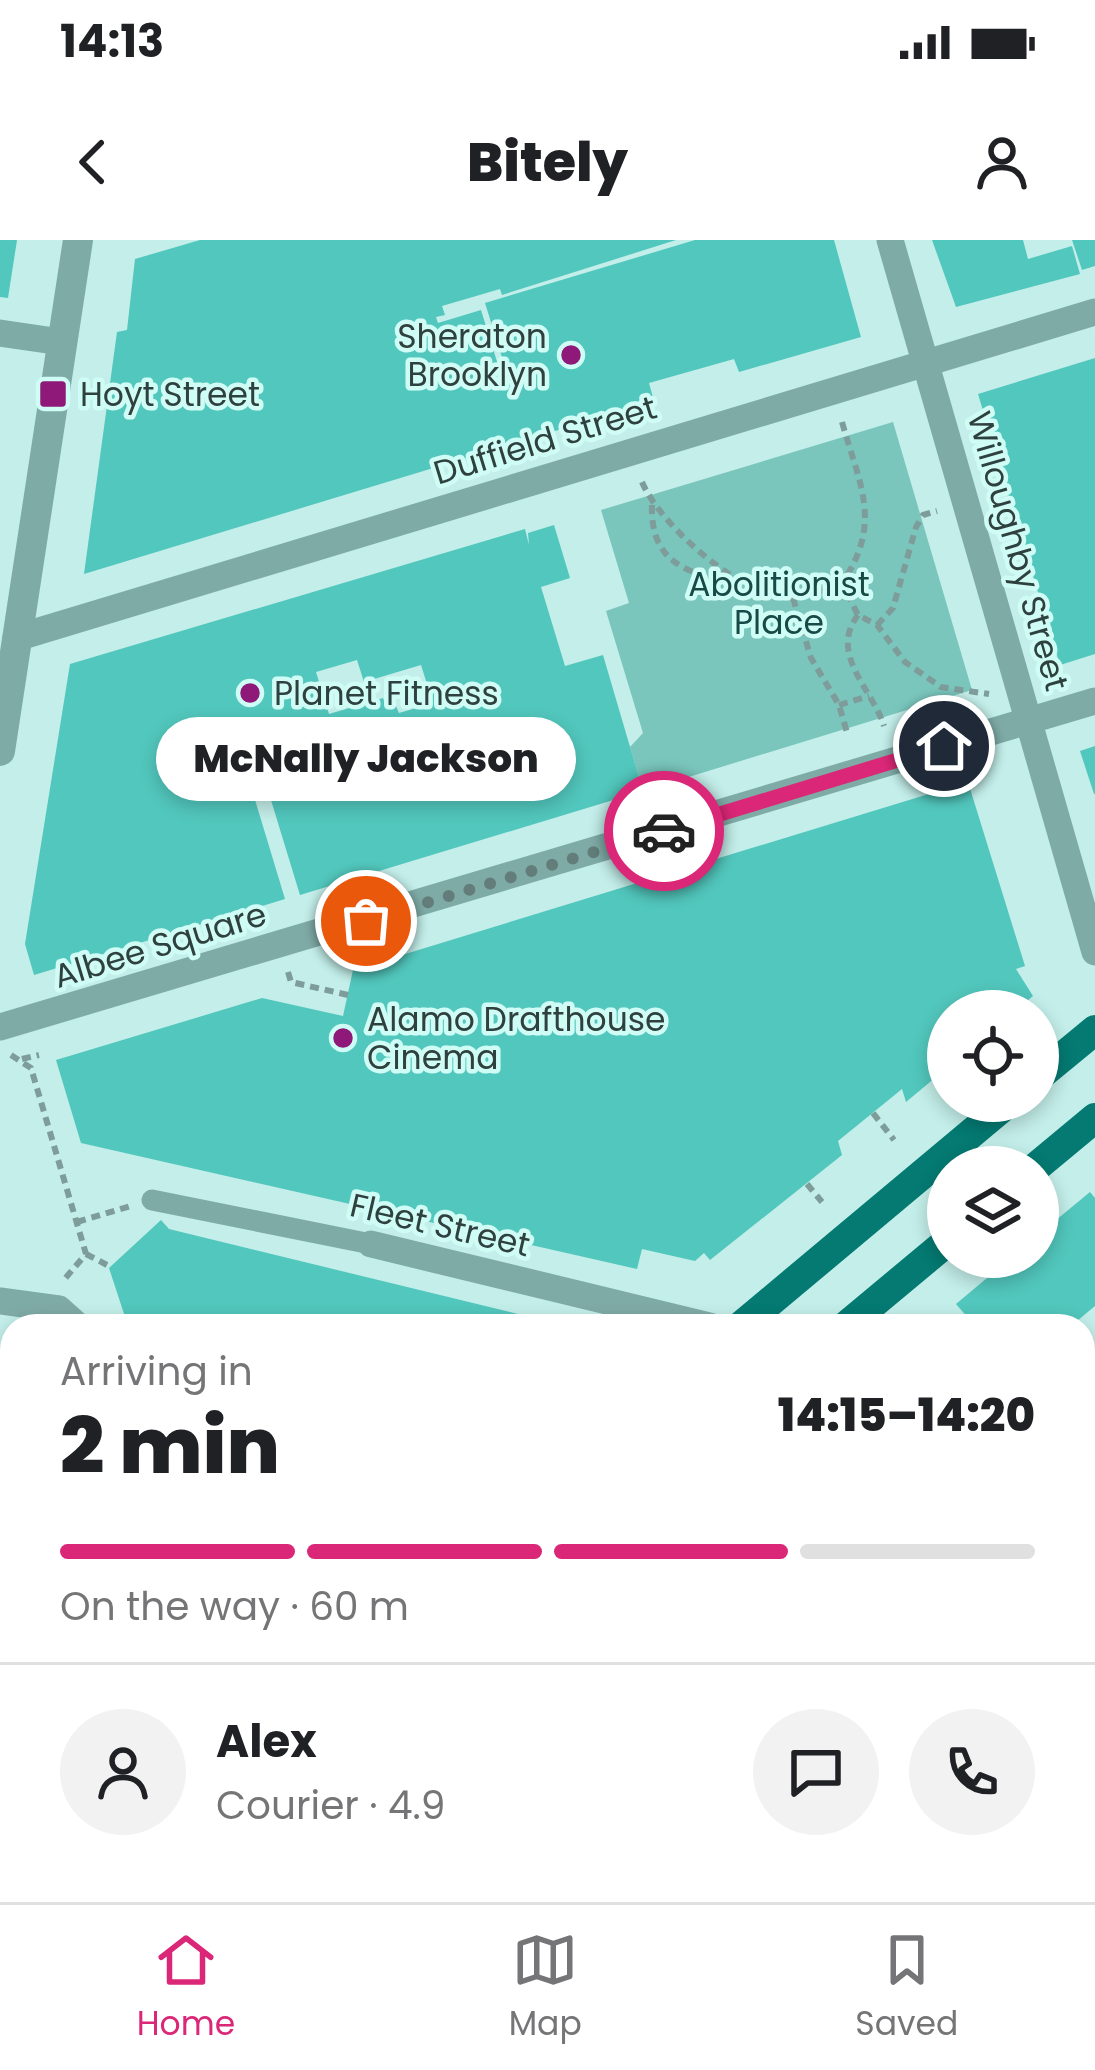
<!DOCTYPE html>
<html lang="en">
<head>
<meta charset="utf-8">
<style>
  body { margin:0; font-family:Poppins,sans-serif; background:#f2f2f2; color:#202124; height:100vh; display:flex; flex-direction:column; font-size:45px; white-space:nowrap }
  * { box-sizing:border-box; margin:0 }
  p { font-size:39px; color:#757577 }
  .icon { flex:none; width:66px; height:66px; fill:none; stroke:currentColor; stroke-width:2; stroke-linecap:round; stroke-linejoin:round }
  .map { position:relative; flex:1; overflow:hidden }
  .drawer { position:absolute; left:0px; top:1074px; width:1095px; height:588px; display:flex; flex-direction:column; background:#fff; border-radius:36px 36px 0 0; box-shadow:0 6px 18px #0003 }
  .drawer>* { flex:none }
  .fabs { position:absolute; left:927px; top:750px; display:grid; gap:24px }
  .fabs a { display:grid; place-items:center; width:132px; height:132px; border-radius:50%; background:#fff; box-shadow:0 6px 18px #0003; font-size:60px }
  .pin { position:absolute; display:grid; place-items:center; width:102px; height:102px; color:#fff; margin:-51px; border:6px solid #fff; border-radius:50%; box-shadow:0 3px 12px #0007 }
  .courier { position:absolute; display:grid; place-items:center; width:120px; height:120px; margin:-60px; border:9px solid #db2777; border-radius:50%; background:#fff; color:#222; box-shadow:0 3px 15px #0007 }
  .bubble { position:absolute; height:84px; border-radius:42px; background:#fff; box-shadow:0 6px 18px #0003; font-size:39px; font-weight:800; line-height:84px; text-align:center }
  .summary em { font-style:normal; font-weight:800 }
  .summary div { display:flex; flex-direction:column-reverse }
  .summary { display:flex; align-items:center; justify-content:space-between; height:204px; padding:0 60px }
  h1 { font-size:78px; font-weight:800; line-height:90px }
  .bar { display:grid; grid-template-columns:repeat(4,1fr); gap:18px 12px; align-content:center; height:144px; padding:0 60px }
  .bar i { height:15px; border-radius:9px; background:#e0e0e0 }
  .bar .on { background:#db2777 }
  .bar p { grid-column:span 4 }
  .line { display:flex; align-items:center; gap:30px; padding:0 60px; border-top:3px solid #e0e0e0 }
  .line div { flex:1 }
  .round { display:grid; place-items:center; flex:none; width:126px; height:126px; border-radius:63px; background:#f2f2f2 }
  .status { display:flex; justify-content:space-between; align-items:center; height:84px; padding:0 60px; background:#fff; direction:ltr }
  .status svg { height:33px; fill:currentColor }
  header { display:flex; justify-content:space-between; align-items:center; height:156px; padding:0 60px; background:#fff; font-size:54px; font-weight:800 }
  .tabs { display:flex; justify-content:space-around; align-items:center; height:168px; border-top:3px solid #e0e0e0; background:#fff; font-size:33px; color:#757577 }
  .tabs a { display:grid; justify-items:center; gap:6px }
  .tabs .on { color:#db2777 }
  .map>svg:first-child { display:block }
  .green { fill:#7ac6bd }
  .building { fill:#52c7bd; fill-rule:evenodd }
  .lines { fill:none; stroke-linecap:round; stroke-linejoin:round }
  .path { stroke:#7e9d9a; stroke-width:6; stroke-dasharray:9 6; stroke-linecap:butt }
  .pedestrian { stroke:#7faba6; stroke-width:21 }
  .minor { stroke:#7faba6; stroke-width:27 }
  .tertiary { stroke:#7faba6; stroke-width:30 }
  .secondary { stroke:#488e88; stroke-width:30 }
  .primary { stroke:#047a72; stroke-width:30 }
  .done { stroke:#637e7a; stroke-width:12; stroke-dasharray:0 21.6 }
  .route { stroke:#db2777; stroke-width:15 }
  .poi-dot { fill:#8e1979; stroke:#d0fcf6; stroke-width:4.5 }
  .labels { text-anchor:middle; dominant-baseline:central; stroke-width:9; stroke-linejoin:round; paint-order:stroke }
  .poi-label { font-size:33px; fill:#2f413f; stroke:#d0fcf6; text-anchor:start }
  .street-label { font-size:33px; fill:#2f413f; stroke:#d0fcf6 }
  .park-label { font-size:33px; fill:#174a46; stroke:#d0fcf6 }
</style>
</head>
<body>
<div class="status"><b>14:13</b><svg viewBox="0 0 49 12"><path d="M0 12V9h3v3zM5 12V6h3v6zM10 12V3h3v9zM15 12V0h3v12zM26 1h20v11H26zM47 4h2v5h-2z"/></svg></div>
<header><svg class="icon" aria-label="back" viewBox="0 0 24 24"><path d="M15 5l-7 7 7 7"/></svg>Bitely<svg class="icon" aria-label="person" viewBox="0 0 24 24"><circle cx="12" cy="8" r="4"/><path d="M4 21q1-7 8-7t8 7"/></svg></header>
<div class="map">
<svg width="1095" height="1662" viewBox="0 0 1095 1662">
  <rect width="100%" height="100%" fill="#c3eee9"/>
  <polygon class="green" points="893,182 972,450 643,551 630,507 643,493 606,371 629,363 601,270"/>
  <g class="building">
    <polygon points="0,0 17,0 8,58 0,57"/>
    <polygon points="200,0 676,0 502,55 500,49 442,66 445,75 436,77 438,83 481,70 503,141 496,147 510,143 485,63 695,0 834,0 861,97 739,132 734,119 649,143 654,161 84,334 117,92 127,90 135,19"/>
    <polygon points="932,0 1023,0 1028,19 1072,6 1080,34 956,67"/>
    <polygon points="1072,0 1095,0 1095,26 1082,30"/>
    <polygon points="1095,118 1095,414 1060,425 978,154"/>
    <path d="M554 285 570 338 541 347 565 426 603 415 643 551 300 655 252 498 196 515 186 481 177 484 193 535 243 520 285 659 34 735 25 704 70 424 525 289 529 305 528 293ZM357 420 364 442 421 425 433 463 399 473 395 464 386 466 383 458 329 474 316 432Z"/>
    <polygon points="1095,506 1095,554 1094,554 1080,511"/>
    <polygon points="968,542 1025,726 1016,729 1033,756 1015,771 948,771 948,827 906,862 902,849 838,901 842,915 710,1020 704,1013 695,1021 642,1009 637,1029 81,903 56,820 262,758 343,776 353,730"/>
    <polygon points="1090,952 1095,958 1095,1066 1071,1086 975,1086 956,1064 1012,1017 1038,1017 1038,995"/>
    <polygon points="161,980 169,989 567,1086 128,1086 109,1028"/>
    <polygon points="1095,1249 1095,1402 1083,1383 1083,1255"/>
    <polygon points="0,1266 12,1266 12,1620 0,1631"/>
    <polygon points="1095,1642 1095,1662 1054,1662 1083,1650"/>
    <polygon points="298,1650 947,1650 979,1661 301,1662"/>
  </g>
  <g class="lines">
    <g class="path">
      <path d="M842 182C860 246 883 283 842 343L858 375 877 385 905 422 941 447 989 454"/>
      <path d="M642 242C660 285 746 363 796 357 811 356 828 348 842 343"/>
      <path d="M652 265C650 319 684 335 732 340"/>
      <polyline points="793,358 811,418 839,465 848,496"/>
      <path d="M858 375C828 414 873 450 884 486"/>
      <polyline points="877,385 893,368 916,287 923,275 937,271"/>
      <polyline points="839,465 869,456"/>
      <polyline points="288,732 291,742 348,755"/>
      <polyline points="11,815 31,828 86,1014 62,1042"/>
      <polyline points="22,819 39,815"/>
      <polyline points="873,873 894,900"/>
      <polyline points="807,944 822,962"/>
      <polyline points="77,982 131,966"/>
      <polyline points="86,1014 107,1025"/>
      <polyline points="1083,1222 1095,1216"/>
    </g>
    <polyline class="pedestrian" points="152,960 371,1004"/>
    <g class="minor">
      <polyline points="890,0 1095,712"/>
      <polyline points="0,93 61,102"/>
      <polyline points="16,398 1095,72"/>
      <polyline points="0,787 1095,461"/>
      <polyline points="371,1004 710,1086"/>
      <polyline points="0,1061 59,1069 78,1086"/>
      <polyline points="1083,1128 1095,1124"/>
    </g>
    <polyline class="tertiary" points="0,511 78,0"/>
    <polyline class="secondary" points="244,1650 248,1662"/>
    <g class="primary">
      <polyline points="1038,837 1095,790"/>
      <polyline points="1036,927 1095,878"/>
      <polyline points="741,1086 1010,861"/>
      <polyline points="846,1086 948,1001"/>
      <polyline points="58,1662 72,1650"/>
      <polyline points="152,1662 166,1650"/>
    </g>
  </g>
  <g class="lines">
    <polyline class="done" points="366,681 664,591"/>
    <polyline class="route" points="664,591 944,506"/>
  </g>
  <g class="poi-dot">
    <circle cx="571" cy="115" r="12"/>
    <rect x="38" y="139" width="30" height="30" rx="6"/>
    <circle cx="250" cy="453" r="12"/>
    <circle cx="343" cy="798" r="12"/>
  </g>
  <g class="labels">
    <g class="poi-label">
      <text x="547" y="96" text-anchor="end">Sheraton<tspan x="547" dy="38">Brooklyn</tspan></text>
      <text x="80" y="154">Hoyt Street</text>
      <text x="274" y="453">Planet Fitness</text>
      <text x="367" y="779">Alamo Drafthouse<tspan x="367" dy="38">Cinema</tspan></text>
    </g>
    <g class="street-label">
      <text transform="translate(545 200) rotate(-17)">Duffield Street</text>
      <text transform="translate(1018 311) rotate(74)">Willoughby Street</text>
      <text transform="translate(160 705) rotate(-17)">Albee Square</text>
      <text transform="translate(440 985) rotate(13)">Fleet Street</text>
    </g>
    <g class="park-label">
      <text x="779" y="344">Abolitionist<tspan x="779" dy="38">Place</tspan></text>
    </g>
  </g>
</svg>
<div class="fabs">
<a><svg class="icon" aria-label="locate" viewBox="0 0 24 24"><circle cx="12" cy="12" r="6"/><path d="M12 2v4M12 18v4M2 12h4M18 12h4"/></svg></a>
<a><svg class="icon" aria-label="layers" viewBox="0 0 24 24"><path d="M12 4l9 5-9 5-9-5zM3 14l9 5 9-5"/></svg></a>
</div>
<div class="pin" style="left:366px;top:681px;background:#ea580c"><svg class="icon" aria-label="bag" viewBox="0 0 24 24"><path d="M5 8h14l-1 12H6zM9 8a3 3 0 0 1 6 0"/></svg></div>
<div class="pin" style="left:944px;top:506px;background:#1f2937"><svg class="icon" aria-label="home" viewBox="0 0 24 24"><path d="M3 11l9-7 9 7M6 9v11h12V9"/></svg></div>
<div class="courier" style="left:664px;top:591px"><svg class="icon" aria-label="car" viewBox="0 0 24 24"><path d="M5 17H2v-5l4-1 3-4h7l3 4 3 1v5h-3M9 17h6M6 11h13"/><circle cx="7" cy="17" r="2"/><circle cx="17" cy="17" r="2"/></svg></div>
<div class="bubble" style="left:156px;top:477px;width:420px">McNally Jackson</div>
<section class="drawer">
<div class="summary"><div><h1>2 min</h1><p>Arriving in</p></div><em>14:15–14:20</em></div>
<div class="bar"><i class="on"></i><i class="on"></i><i class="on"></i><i></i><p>On the way · 60 m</p></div>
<div class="line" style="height:216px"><a class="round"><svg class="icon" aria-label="person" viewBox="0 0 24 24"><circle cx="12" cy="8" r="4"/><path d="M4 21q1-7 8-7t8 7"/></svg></a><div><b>Alex</b><p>Courier · 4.9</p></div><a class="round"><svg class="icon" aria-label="chat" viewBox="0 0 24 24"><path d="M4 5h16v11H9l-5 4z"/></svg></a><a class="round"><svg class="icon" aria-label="phone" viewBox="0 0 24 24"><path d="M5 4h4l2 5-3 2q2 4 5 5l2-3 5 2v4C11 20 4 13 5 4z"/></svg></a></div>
</section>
</div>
<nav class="tabs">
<a class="on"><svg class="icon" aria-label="home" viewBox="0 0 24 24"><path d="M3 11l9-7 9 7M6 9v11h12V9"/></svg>Home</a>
<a><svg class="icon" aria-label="map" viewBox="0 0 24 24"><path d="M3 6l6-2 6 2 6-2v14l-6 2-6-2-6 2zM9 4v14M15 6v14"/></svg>Map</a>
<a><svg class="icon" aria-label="saved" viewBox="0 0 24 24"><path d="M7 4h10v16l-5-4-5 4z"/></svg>Saved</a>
</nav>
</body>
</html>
